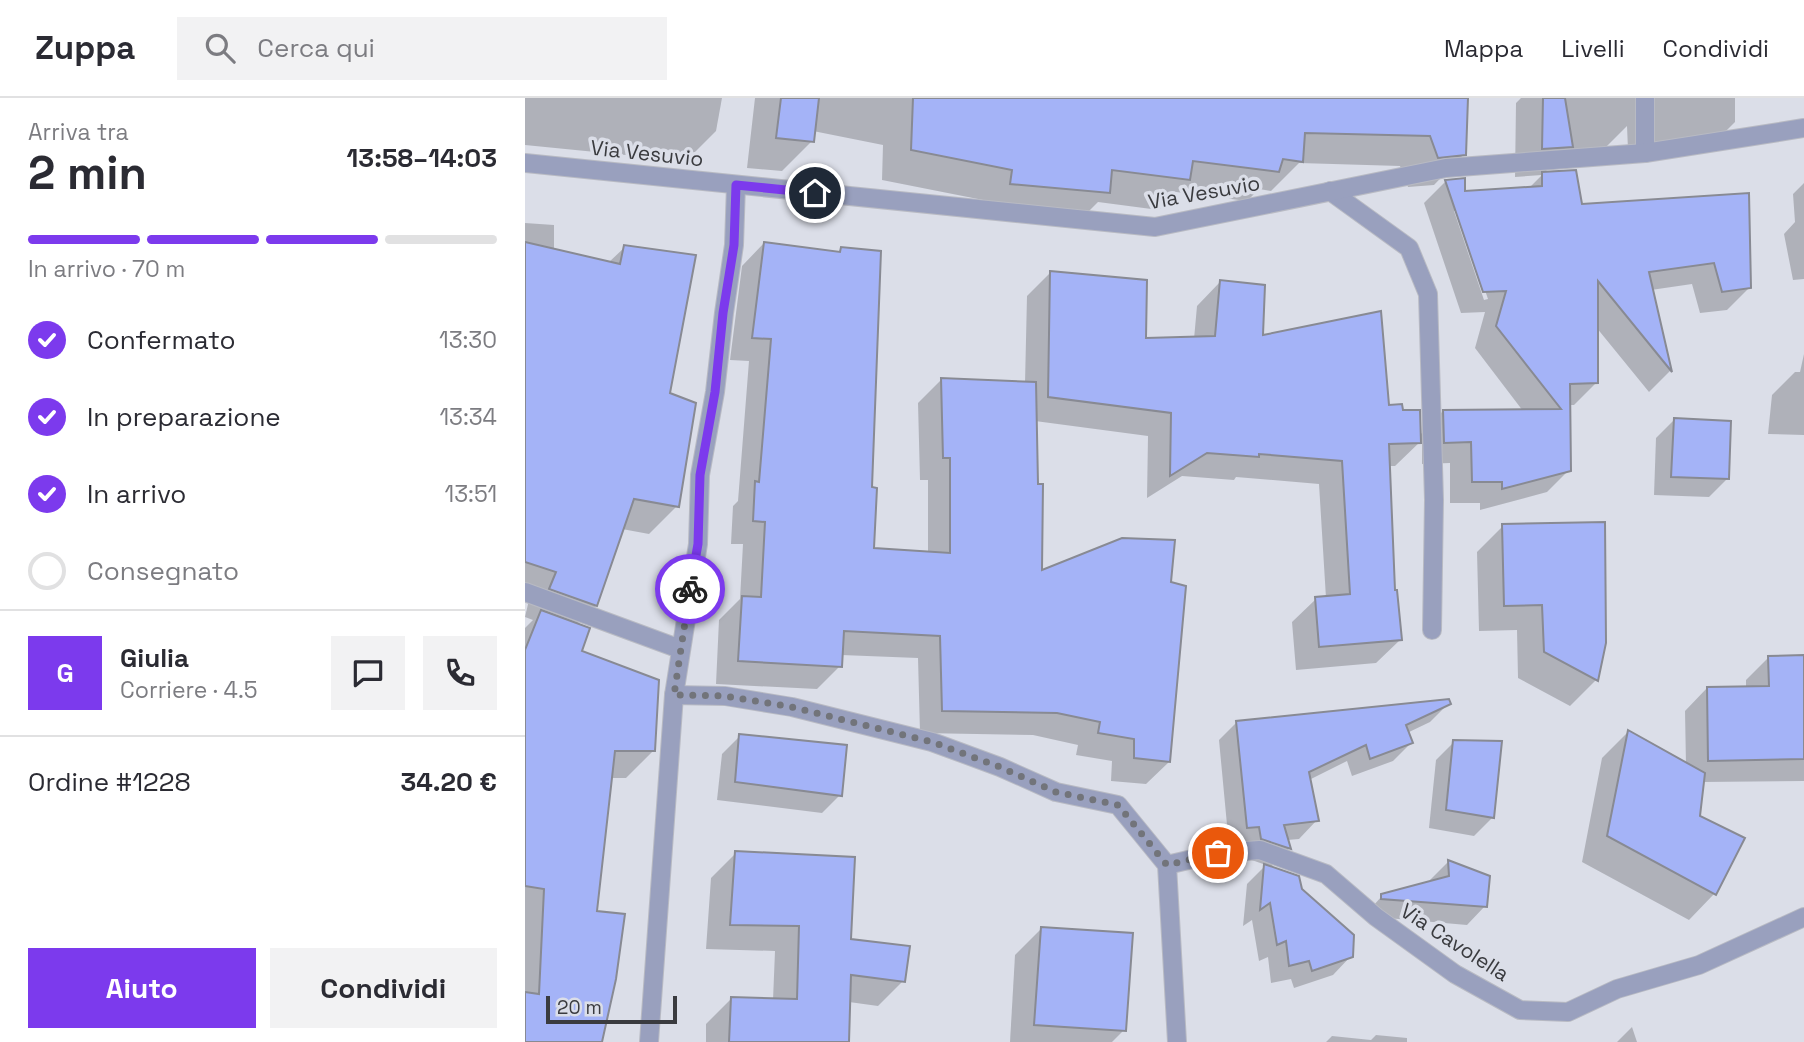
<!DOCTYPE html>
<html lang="it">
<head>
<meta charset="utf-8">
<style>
  body { margin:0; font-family:"Space Grotesk",sans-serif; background:#f2f2f3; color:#2b2b33; height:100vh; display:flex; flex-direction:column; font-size:26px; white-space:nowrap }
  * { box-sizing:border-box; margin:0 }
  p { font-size:23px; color:#7c7c81 }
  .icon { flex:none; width:38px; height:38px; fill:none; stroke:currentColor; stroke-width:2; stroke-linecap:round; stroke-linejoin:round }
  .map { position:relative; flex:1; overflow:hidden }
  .sheet { display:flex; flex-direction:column; background:#fff; width:525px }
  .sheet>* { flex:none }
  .scale { position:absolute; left:21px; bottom:18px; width:131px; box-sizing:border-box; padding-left:7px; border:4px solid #3a3b3f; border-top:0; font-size:19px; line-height:24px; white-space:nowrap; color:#3a3b3f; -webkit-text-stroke:5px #dbdee8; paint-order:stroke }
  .pin { position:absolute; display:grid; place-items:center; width:60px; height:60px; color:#fff; margin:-30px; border:4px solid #fff; border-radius:50%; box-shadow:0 2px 7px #0007 }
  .courier { position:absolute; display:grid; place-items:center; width:70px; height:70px; margin:-35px; border:5px solid #7c3aed; border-radius:50%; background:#fff; color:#222; box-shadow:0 2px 9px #0007 }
  .head em { font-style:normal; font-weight:700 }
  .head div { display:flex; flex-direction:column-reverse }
  .head { display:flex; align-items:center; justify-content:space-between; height:119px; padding:0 28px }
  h1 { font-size:46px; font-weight:700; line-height:52px }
  .bar { display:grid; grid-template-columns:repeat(4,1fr); gap:10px 7px; align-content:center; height:84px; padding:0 28px }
  .bar i { height:9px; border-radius:5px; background:#e1e1e2 }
  .bar .on { background:#7c3aed }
  .bar p { grid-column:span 4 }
  .line { display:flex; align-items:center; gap:18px; padding:0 28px; border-top:2px solid #e1e1e2 }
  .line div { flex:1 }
  .round { display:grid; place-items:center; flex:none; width:74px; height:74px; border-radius:0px; background:#f2f2f3 }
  ol { padding:0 28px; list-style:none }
  li { display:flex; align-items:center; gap:21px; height:77px }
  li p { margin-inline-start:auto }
  li .icon { padding:7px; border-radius:50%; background:#7c3aed; color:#fff; stroke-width:4 }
  li:last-child { color:#7c7c81 }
  li i { width:38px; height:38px; border:4px solid #e1e1e2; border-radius:50% }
  .action { display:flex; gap:14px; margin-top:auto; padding:14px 28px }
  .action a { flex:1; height:80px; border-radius:0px; background:#7c3aed; color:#fff; font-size:28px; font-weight:700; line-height:80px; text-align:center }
  .action a+a { background:#f2f2f3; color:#2b2b33 }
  header { display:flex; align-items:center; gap:42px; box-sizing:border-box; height:98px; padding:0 35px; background:#fff; border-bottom:2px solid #e1e1e2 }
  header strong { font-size:33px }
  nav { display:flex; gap:38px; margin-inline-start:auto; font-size:24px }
  .search { width:490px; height:63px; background:#f2f2f3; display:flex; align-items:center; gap:18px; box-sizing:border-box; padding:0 24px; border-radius:0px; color:#7c7c81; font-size:26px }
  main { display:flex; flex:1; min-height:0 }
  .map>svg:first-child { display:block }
  .shadow { fill:#0003; fill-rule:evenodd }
  .building { fill:#a4b3f7; stroke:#888a93; stroke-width:2 }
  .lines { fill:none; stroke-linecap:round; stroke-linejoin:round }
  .lane-casing { stroke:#b8bac3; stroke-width:20 }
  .street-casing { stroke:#b8bac3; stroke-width:20 }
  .lane { stroke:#99a0be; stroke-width:18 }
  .street { stroke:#99a0be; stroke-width:18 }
  .done { stroke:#72747a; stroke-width:7; stroke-dasharray:0 12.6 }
  .route { stroke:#7c3aed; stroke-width:9 }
  .labels { text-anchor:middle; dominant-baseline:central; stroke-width:7; stroke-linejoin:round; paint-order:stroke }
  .street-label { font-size:21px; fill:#3a3b3f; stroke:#dbdee8 }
</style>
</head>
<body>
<header>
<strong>Zuppa</strong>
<div class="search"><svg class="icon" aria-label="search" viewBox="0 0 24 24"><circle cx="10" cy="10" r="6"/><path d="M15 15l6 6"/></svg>Cerca qui</div>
<nav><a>Mappa</a><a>Livelli</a><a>Condividi</a></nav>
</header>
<main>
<section class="sheet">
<div class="head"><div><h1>2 min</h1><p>Arriva tra</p></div><em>13:58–14:03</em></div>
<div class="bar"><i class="on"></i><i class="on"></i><i class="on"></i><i></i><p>In arrivo · 70 m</p></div>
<ol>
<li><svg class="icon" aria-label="check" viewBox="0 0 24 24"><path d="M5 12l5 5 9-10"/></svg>Confermato<p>13:30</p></li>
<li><svg class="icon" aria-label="check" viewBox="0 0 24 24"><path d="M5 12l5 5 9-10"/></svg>In preparazione<p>13:34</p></li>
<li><svg class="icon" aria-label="check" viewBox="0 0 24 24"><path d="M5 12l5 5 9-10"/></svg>In arrivo<p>13:51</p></li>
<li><i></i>Consegnato</li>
</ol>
<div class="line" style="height:126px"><b class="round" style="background:#7c3aed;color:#fff">G</b><div><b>Giulia</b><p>Corriere · 4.5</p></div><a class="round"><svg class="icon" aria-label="chat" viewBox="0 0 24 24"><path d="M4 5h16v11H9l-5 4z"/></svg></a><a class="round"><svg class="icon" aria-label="phone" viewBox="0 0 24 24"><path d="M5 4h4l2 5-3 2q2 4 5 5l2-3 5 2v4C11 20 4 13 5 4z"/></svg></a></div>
<div class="line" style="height:91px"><div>Ordine #1228</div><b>34.20 €</b></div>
<div class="action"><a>Aiuto</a><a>Condividi</a></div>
</section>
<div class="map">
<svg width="1279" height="944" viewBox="0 0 1279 944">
  <rect width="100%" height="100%" fill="#dbdee8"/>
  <g class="shadow">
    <polygon points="0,0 197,0 191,33 161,63 0,47"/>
    <polygon points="230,0 941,0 939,56 909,87 883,89 875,68 774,65 746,93 734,91 722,103 651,94 634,112 573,104 553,124 456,116 458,102 357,82 358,47 288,33 287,43 257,73 222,70"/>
    <path d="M996 0H1210V24L1181 53 1103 52 1102 28 1076 54 1038 56 1018 76 1055 108 1222 97 1225 189 1202 212 1175 215 1167 186 1126 192 1145 273 1124 294 1071 229V285L1049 307H1044V372L1022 394 955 412V405H925V365L897 366V342L870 368H863L868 494 875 542 851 565 771 572 767 524 791 501 801 500 794 386 711 379 709 382 657 378 622 400 623 338 510 323 516 474 645 485 644 664 621 686 586 683 587 663 551 657 553 647 508 637 395 635 393 560 316 557 315 568 292 591 191 586 194 522 215 501 218 446H206L208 408 213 403 224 263 205 262 217 168 239 145 312 156 317 151 345 391 347 452 403 455V382H395L393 305 416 282 500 285 502 198 525 175 619 242 669 241 672 208 695 184 736 239 862 309 876 314 894 338 918 313H998L950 250 960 214 936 215 899 105 921 83 938 95 1003 91 1017 77 990 79 991 5ZM929 113H933L963 201 959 202Z"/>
    <polygon points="1279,85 1279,181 1268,182 1259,136 1270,124 1268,96"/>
    <polygon points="0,125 29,127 29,153 83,165 100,149 144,296 152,408 124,436 97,431 71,508 51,527 55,554 129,652 101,680 85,680 70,815 76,944 0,944 0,530 8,522 0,519 4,502 0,500"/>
    <polygon points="1279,256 1279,337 1243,336 1247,297 1270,274 1275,274"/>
    <polygon points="1149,322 1202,381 1184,399 1129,397 1131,340"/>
    <polygon points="978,428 1079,545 1071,582 1045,608 993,580 992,532 954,533 952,454"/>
    <polygon points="1244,559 1279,559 1279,683 1177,684 1173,719 1189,796 1164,822 1057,764 1077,660 1103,634 1161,667 1160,613 1182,590 1221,590 1221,582"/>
    <polygon points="924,605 905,624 882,635 886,645 868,663 827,678 822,663 784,682 792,722 774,741 762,742 764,751 745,770 776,792 826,858 808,877 769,890 766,881 746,885 743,859 734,863 727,822 718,828 722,786 741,767 718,759 704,748 694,642 712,624"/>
    <polygon points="215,638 315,697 297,715 192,702 197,656"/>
    <polygon points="929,644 967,720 949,738 904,730 911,662"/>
    <polygon points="211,755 378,883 353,908 324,904 322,944 181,944 181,926 206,901 248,902 250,853 181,851 186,780"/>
    <polygon points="923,764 960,808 942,827 839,818 857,798 906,785 905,782"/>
    <polygon points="516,831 599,932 587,944 485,944 490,857"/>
    <polygon points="1107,929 1112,944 1092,944"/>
    <polygon points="851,937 882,940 882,944 801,944 807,938 846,942"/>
  </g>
  <g class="building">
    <polygon points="256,0 294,0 289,44 251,40"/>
    <polygon points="388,0 943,0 941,57 913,60 905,38 780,35 778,64 758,61 754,74 668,63 665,82 587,72 585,95 485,86 487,72 386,52"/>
    <polygon points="1018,0 1040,0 1048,49 1017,51"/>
    <polygon points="1051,72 1057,106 1224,95 1226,190 1197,194 1189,165 1124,174 1147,274 1073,183 1073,285 1045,286 1046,373 977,391 977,384 947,384 946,344 919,345 918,312 1036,311 971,228 981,193 958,194 920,82 940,80 940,93 1017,88 1017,74"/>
    <polygon points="0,144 95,166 99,147 171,157 145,295 171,305 154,409 109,401 72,508 24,491 31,474 0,464"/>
    <polygon points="239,144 315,154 316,149 356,153 347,389 352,390 349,450 425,455 425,360 418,360 416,280 511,284 513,386 518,386 517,472 597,440 650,442 646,484 661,488 645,664 609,660 609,641 573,635 575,624 532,615 417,613 415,538 319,533 317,569 213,563 217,498 236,499 240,424 228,423 230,383 234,384 246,241 227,240"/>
    <polygon points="525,173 622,182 621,240 690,238 695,182 740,187 738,237 856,213 864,307 877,306 878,312 895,312 896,345 864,346 870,492 872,492 877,542 794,549 790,499 825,496 817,363 734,356 734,359 682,355 645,378 646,315 523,299"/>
    <polygon points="1149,320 1206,323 1204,381 1146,379"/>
    <polygon points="1080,424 1081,545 1073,583 1019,554 1017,507 979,508 977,426"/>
    <polygon points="16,512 65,530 57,553 134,582 130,653 90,653 72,813 100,816 91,881 77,944 0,944 0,894 14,896 19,791 0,788 0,552"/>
    <polygon points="1279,557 1279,661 1183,663 1182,589 1244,588 1243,558"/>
    <polygon points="924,601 926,606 881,627 888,645 845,661 841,647 784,674 794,723 759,727 766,751 736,741 734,729 722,730 711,623"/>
    <polygon points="1103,632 1180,675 1175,718 1220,740 1191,797 1082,738"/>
    <polygon points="214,636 322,647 317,698 210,684"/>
    <polygon points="928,642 977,643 969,720 921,712"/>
    <polygon points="210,753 330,759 326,841 385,848 380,884 326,877 324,944 204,944 206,899 272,901 274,828 205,827"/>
    <polygon points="923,762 965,778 962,809 856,801 856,796 924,778"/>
    <polygon points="739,766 774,778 777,791 829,837 828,859 787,873 784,863 764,868 761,843 752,847 745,805 735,812"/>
    <polygon points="516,829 608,835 601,933 509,927"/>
  </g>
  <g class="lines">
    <g class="lane-casing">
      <polyline id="lane" points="805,93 884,150 903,196 909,402 907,532"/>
    </g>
    <g class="street-casing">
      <g id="street">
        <polyline points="1120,0 1120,55"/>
        <polyline points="0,65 630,129 921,70 1120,55 1279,30"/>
        <polyline points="0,494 155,551"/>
        <polyline points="149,597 200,598 267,609 407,644 475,669 531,694 593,707 642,767 652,944"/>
        <polyline points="642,767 693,755 735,752 801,776 851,819 930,876 995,912 1043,914 1092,891 1174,867 1279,819"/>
        <polyline points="124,944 149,597 173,446 175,377 190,294 199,215 209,147 211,87"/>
      </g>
    </g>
    <use href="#lane" class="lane"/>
    <use href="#street" class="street"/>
  </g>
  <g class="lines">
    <polyline class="done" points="165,491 149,597 200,598 267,609 407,644 475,669 531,694 593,707 642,767 693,755"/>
    <polyline class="route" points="165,491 173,446 175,377 190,294 198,215 209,147 211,87 290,95"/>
  </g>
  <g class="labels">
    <g class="street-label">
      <text transform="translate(122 55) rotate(6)">Via Vesuvio</text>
      <text transform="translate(679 94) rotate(-10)">Via Vesuvio</text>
      <text transform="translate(930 844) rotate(33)">Via Cavolella</text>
    </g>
  </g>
</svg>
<div class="scale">20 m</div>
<div class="pin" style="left:693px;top:755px;background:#ea580c"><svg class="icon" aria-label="bag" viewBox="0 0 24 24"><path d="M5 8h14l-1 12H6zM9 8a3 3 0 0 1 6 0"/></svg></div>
<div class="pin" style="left:290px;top:95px;background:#1f2937"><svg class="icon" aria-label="home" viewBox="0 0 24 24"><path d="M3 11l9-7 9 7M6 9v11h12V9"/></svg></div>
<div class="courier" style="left:165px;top:491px"><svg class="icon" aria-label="bike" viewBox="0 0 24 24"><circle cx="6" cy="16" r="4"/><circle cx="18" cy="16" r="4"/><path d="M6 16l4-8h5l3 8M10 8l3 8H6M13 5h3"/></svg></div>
</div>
</main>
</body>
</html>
